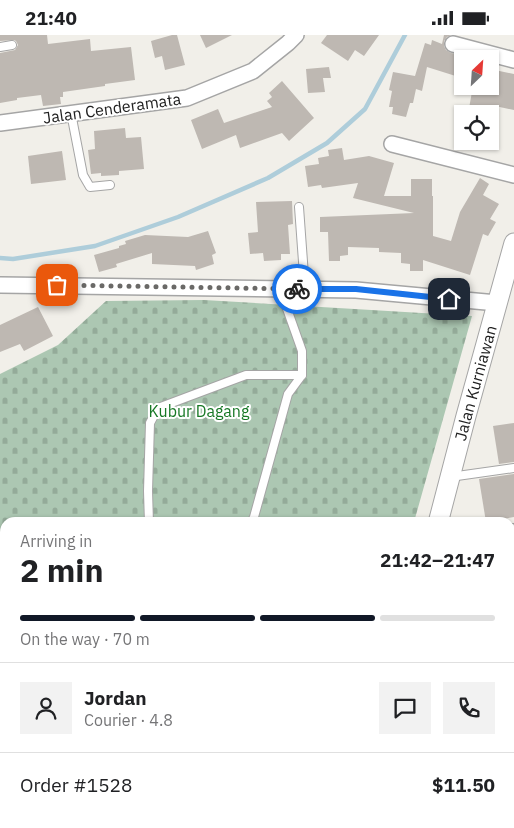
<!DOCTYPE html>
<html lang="en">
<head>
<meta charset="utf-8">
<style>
  body { margin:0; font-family:"IBM Plex Sans",sans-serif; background:#f2f2f2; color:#202124; height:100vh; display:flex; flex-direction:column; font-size:19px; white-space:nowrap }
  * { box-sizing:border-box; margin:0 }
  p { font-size:16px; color:#757577 }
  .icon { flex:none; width:28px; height:28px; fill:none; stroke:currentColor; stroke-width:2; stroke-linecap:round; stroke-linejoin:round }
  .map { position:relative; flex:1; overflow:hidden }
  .panel { position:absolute; left:0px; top:482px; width:515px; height:311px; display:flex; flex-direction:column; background:#fff; border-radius:15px 15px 0 0; box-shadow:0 1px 4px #0004 }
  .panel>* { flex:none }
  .needle { width:32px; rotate:25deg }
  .controls { position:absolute; left:454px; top:15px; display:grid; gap:10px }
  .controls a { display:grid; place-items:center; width:45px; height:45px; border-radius:0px; background:#fff; box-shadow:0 1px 4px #0004; font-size:25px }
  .pin { position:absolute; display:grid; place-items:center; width:42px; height:42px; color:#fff; margin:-21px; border-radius:10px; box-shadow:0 2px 8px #0006 }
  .courier { position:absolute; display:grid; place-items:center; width:50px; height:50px; margin:-25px; border:4px solid #1a73e8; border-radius:50%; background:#fff; color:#222; box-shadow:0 1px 6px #0007 }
  .overview em { font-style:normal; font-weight:700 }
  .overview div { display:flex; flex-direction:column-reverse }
  .overview { display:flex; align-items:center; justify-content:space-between; height:85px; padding:0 20px }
  h1 { font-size:32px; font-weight:700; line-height:38px }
  .bar { display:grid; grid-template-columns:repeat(4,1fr); gap:8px 5px; align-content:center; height:60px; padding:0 20px }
  .bar i { height:6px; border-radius:4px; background:#e0e0e0 }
  .bar .selected { background:#111827 }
  .bar p { grid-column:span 4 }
  .line { display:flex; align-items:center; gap:12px; padding:0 20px; border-top:1px solid #e0e0e0 }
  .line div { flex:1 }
  .round { display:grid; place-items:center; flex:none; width:52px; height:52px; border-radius:0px; background:#f2f2f2 }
  .status { display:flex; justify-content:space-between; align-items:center; height:35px; padding:0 25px; background:#fff; direction:ltr }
  .status svg { height:14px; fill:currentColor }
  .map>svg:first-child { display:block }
  .cemetery { fill:url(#cemetery-stones) }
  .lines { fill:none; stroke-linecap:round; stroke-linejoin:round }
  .stream { stroke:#aecdda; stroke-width:4.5 }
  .building { fill:#beb8b2 }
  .service-casing { stroke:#a5a5a5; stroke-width:10 }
  .minor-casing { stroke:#a5a5a5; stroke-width:18 }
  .tertiary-casing { stroke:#a5a5a5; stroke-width:21 }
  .primary-casing { stroke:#906d0f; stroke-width:26 }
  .service { stroke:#fff; stroke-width:8 }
  .minor { stroke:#fff; stroke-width:15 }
  .tertiary { stroke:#fff; stroke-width:19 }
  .primary { stroke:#f4d9ab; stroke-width:24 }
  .done { stroke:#6a6967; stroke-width:5; stroke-dasharray:0 9 }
  .route { stroke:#1a73e8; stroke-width:6 }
  .labels { text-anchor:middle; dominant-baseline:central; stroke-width:4; stroke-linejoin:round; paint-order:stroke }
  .street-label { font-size:16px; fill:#212121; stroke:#fff }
  .park-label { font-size:16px; fill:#177825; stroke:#fff }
</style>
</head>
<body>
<div class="status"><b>21:40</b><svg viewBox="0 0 49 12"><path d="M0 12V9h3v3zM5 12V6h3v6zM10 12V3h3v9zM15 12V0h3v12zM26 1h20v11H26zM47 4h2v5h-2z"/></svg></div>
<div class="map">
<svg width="514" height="793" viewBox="0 0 514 793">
  <defs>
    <pattern id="cemetery-stones" width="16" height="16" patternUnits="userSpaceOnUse" patternTransform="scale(1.25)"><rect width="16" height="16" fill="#acc7b2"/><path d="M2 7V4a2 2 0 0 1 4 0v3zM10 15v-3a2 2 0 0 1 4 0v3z" fill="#94ab99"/></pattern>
  </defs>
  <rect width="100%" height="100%" fill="#f1efe9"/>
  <polygon class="cemetery" points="204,265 472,281 414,487 5,488 5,789 80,789 71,793 0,793 0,339 58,310 106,266"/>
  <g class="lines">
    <polyline class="stream" points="0,223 13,224 95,211 178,182 268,143 327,108 365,74 405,0"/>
  </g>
  <g class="building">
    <polygon points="0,0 47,0 48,9 90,4 91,16 131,12 135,45 105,49 105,51 63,57 63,62 60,62 61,69 43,71 41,60 17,63 17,65 0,68 0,18 15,15 18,10 16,6 14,5 0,6"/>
    <polygon points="172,0 177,0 185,30 165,35 162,21 155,23 151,6"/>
    <polygon points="200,0 232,0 206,13"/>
    <polygon points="327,0 379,0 364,21 355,15 348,26 321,8"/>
    <polygon points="444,0 451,0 447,2 444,6 444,11 446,15 451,18 464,21 462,24 462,43 427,32 422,56 416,54 413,68 410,68 406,82 392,79 393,72 389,72 392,56 389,55 393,37 415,41 425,8 431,10 432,5 442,9"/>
    <polygon points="329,32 331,43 323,43 325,57 308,58 306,34"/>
    <polygon points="490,34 514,39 514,75 495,71 494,79 468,79 473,51 490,51"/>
    <polygon points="282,46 314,83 289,106 282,98 240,113 236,100 202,114 191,85 218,74 224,88 272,72 267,66 272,62 269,58"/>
    <polygon points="125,93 126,103 141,102 144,134 119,136 119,140 101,141 101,138 91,139 88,115 95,114 94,96"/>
    <polygon points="342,113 344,125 369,121 394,128 384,161 411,161 411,144 432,144 432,161 433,161 433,201 451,206 460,177 480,143 489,149 483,160 499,169 490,184 496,187 488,201 483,199 470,240 423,225 423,236 410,236 410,229 401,228 401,218 379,217 379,213 348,212 348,220 340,221 340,226 329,226 328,197 320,197 320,182 414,178 353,163 358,148 322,153 321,150 308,152 305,131 319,129 318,123 329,121 328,115"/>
    <polygon points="62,116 66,145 31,149 28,121"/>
    <polygon points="292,166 293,189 288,190 290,219 281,219 281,225 264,226 263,218 250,219 248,198 258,197 256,167"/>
    <polygon points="208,196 216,218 212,220 214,229 196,235 195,231 152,229 152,218 116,229 117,232 99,237 94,220 119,213 119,211 126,209 125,206 145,200 188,202"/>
    <polygon points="38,272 53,301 24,316 20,309 0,317 0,290"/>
    <polygon points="514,388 514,427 499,429 493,391"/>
    <polygon points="514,439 514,482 486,487 479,444"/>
  </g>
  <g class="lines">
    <g class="service-casing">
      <g id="service">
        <polyline points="0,12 12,10"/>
        <polyline points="71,78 83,140 90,152 110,150"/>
        <polyline points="299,172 305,254"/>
        <polyline points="450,442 514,433"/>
        <polyline points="149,488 148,456 150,388 158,373 246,340 302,340"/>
        <polyline points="251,488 254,482 288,359 302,340 302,316 280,254"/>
        <polyline points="510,565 514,564"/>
        <polyline points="0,586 5,585"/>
        <polyline points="0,591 5,598"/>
        <polyline points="21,793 29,789"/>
      </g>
    </g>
    <g class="minor-casing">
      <g id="minor">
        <polyline points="453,9 514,25"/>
        <polyline points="0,88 187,63 253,36 288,8 296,0"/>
        <polyline points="392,109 514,140"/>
        <polyline points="0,250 356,255 497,268"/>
        <polyline points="510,497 514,497"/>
        <polyline points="510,630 514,629"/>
      </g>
    </g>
    <g class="tertiary-casing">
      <g id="tertiary">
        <path id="s1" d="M438 488 466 381 514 208"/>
      </g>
    </g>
    <g class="primary-casing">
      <g id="primary">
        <polyline points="510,670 514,671"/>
        <polyline points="82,793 94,789"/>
        <polyline points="136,793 146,789"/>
      </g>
    </g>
    <use href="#service" class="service"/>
    <use href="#minor" class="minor"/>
    <use href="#tertiary" class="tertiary"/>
    <use href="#primary" class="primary"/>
  </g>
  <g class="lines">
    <polyline class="done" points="57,250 297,254"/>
    <polyline class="route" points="297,254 356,254 449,264"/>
  </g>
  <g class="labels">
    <g class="street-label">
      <text transform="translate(112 73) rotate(-8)">Jalan Cenderamata</text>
      <text stroke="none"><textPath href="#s1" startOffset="145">Jalan Kurniawan</textPath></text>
    </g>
    <g class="park-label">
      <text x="199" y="376">Kubur Dagang</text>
    </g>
  </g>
</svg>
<div class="controls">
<a><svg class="needle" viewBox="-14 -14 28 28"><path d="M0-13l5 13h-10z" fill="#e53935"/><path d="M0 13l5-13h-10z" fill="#757577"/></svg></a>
<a><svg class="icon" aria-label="locate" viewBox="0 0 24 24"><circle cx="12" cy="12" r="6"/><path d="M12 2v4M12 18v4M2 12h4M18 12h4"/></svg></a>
</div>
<div class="pin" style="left:57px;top:250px;background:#ea580c"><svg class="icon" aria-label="bag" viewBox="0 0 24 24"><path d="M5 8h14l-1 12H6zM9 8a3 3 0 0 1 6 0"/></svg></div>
<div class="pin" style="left:449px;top:264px;background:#1f2937"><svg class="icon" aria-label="home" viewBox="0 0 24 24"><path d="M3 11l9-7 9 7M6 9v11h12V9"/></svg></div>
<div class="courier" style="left:297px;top:254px"><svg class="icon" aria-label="bike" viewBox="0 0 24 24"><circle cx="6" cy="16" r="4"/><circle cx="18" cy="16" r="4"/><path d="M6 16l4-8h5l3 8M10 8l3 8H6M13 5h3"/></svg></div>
<section class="panel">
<div class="overview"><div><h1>2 min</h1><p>Arriving in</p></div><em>21:42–21:47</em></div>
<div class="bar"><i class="selected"></i><i class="selected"></i><i class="selected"></i><i></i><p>On the way · 70 m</p></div>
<div class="line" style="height:90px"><a class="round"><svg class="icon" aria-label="person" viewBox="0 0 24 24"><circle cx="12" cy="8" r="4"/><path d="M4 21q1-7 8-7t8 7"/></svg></a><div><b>Jordan</b><p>Courier · 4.8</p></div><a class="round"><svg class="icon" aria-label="chat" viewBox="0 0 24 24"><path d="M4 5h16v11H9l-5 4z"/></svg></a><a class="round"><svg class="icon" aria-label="phone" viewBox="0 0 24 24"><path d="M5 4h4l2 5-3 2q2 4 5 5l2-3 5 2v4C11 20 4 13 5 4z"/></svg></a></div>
<div class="line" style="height:65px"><div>Order #1528</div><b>$11.50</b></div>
</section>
</div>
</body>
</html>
